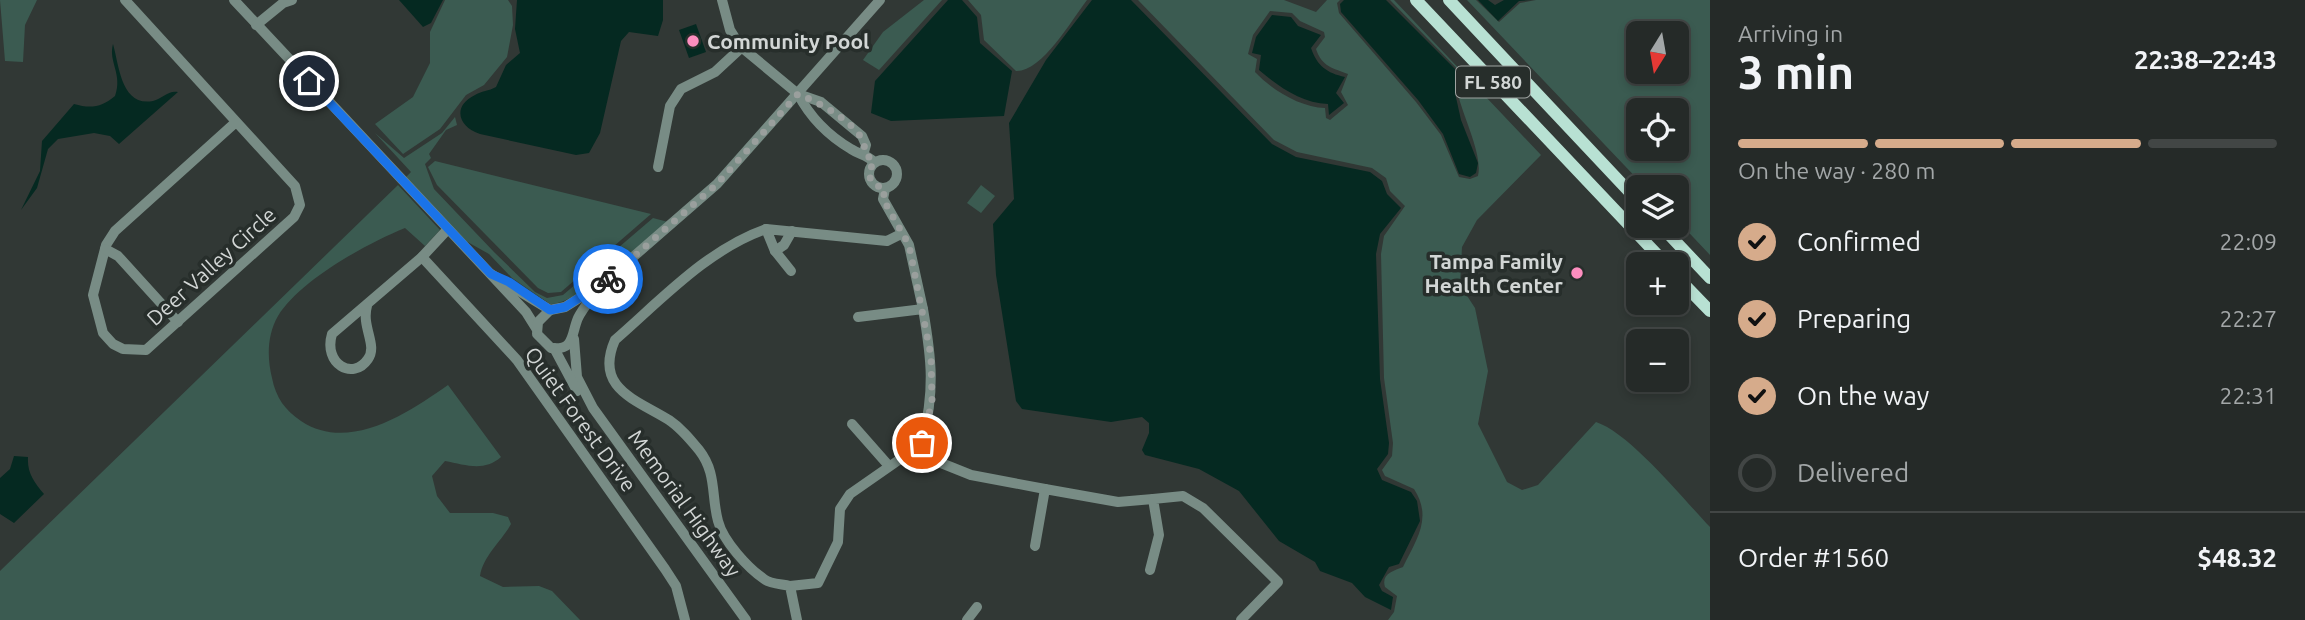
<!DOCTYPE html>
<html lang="en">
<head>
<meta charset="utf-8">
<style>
  body { margin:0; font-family:Ubuntu,sans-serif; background:#2d3230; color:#f1f3f6; height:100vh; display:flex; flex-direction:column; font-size:26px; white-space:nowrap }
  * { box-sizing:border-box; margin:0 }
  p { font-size:23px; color:#a3a7a8 }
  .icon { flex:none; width:38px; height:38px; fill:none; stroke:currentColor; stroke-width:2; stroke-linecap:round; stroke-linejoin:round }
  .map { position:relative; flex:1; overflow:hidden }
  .side { display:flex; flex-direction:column; background:#252a28; width:595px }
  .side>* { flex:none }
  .needle { width:46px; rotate:191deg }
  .controls { position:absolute; left:1626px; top:21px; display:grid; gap:14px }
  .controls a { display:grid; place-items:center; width:63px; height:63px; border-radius:10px; background:#252a28; box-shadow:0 4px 10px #0003,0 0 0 2px #424645; font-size:35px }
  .pin { position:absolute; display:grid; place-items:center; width:60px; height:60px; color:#fff; margin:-30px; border:4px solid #fff; border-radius:50%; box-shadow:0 2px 7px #0007 }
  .courier { position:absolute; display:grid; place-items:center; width:70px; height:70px; margin:-35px; border:5px solid #1a73e8; border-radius:50%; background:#fff; color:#222; box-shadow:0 2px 9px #0007 }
  .head em { font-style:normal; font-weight:700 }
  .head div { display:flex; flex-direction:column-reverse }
  .head { display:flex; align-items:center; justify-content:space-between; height:119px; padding:0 28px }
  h1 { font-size:46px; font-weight:700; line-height:52px }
  .bar { display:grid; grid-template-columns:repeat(4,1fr); gap:10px 7px; align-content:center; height:84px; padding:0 28px }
  .bar i { height:9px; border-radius:5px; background:#424645 }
  .bar .active { background:#d6ab8b }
  .bar p { grid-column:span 4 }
  .line { display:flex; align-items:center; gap:18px; padding:0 28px; border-top:2px solid #424645 }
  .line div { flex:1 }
  ol { padding:0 28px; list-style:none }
  li { display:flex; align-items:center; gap:21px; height:77px }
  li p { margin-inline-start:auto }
  li .icon { padding:7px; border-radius:50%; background:#d6ab8b; color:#111; stroke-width:4 }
  li:last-child { color:#a3a7a8 }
  li i { width:38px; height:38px; border:4px solid #424645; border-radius:50% }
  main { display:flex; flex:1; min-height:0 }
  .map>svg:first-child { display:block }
  .green { fill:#3b5b51; fill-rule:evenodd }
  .water { fill:#052921 }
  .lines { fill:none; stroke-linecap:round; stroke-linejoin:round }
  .minor { stroke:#788c85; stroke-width:10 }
  .major { stroke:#b8e1d3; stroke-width:12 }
  .done { stroke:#9a9f9d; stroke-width:7; stroke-dasharray:0 12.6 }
  .route { stroke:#1a73e8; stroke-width:9 }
  .poi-dot { fill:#fd8ebf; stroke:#272e2b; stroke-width:2.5 }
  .labels { text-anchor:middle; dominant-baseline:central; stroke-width:7; stroke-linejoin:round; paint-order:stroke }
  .shield { fill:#272e2b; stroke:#9fa4a2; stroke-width:2 }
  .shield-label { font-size:19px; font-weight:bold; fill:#d2d6d5 }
  .poi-label { font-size:21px; font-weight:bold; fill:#d2d6d5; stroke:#272e2b; text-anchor:start }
  .street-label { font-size:21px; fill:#d2d6d5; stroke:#272e2b }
</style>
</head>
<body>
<main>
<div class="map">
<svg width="1710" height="620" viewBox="0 0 1710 620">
  <rect width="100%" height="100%" fill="#313835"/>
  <g class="green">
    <polygon points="0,0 37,0 25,25 23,62 5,61"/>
    <polygon points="445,0 508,0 512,6 513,25 507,57 484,85 466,95 440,129 403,154 375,124 413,97 430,63 430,32"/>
    <polygon points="924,0 942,0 879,70 863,60 883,32"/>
    <path d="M968 0H1087C1071 21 1042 72 1016 71L984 40 981 15Z"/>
    <path d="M1138 0H1284L1316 12 1327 0H1340L1337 3 1339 13 1416 102 1441 135 1459 177 1470 179 1478 176C1483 155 1463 117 1458 94L1469 81 1390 0H1394L1541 155 1477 220 1462 247 1460 285 1475 308 1488 371 1478 424 1507 482 1522 490 1538 485 1596 422C1630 433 1684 500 1710 527V620H1388L1394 612 1397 596 1385 587C1381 574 1393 571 1403 567 1416 540 1433 518 1414 489L1385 476 1382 470 1392 456 1393 443 1384 378 1381 254 1384 236 1405 206 1390 191 1386 178 1372 168 1297 152 1274 140ZM1270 11 1292 13 1300 21 1324 32 1325 37 1316 49C1322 67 1333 68 1348 74L1341 92 1348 105 1330 120 1326 118 1325 108C1300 107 1272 90 1255 72L1257 59 1248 54 1253 35Z"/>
    <path d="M1467 0H1476L1499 22 1520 3 1536 0H1710V255L1677 220 1676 187H1645ZM1638 33H1676V72H1638ZM1638 110H1676V149H1638Z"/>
    <path d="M455 117 457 125 446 130 429 154 431 158 425 164 434 189 494 252 535 292 547 298 563 295 653 218 668 222C645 241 576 306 550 304L512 278 489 254 464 240 406 177 411 172 375 133 404 158 442 133Z"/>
    <polygon points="435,161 651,214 561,292 548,293 538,288 437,185 428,167"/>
    <path d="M398 185 440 230 425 246 405 228C366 244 300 280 278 316 267 335 267 358 272 378 276 398 285 410 301 421 349 453 408 413 448 385L501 457C484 472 466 465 445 461L432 476 437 496 450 513H493L508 517 511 524C501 542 483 556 480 576L503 587 539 586 552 591 580 620H0V571Z"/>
    <polygon points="981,185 995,196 981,213 967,203"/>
  </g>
  <g class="water">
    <polygon points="399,0 443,0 431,23 423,27"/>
    <path d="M517 0H663V20L658 36 629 32 621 41 600 133 589 153 576 155 480 134C458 127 452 106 475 95 481 91 489 91 496 87L506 65 520 53 515 29Z"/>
    <polygon points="948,0 962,0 977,17 980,43 1012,71 1004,116 891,121 871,113 875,81"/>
    <polygon points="1092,0 1131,0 1272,144 1296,157 1370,172 1382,181 1387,194 1401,208 1380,234 1376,254 1380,379 1389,443 1388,454 1377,469 1382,480 1411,492 1417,501 1420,521 1399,564 1389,567 1379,585 1382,591 1393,597 1391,610 1365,597 1352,583 1320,571 1315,562 1279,541 1239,491 1199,469 1145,455 1142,450 1149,433 1149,423 1142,417 1111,422 1022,409 1016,401 996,275 993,224 1014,199 1009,123 1046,60"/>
    <polygon points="1344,0 1386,0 1467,81 1455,93 1461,120 1478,163 1476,173 1470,177 1459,174 1443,134 1418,100 1341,12 1340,4"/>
    <polygon points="1478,0 1488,0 1495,5 1504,0 1532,0 1519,1 1498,21"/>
    <path d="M1272 15 1291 17 1298 26 1321 35 1311 48C1317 66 1327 73 1345 77L1336 93 1344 103 1329 115 1328 104C1302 103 1279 87 1259 70L1261 55 1252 53 1256 37Z"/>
    <polygon points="696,24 706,52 689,58 679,30"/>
    <path d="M113 44C119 65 121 107 153 101 162 99 168 90 178 92L119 144 110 136 94 133 58 139 48 149 37 188 21 210 40 171 42 141 74 104C91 109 102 107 115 96 123 74 108 62 113 44Z"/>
    <path d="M14 456 28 457C27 473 34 482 44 494L14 523 0 514V478L10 469Z"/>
  </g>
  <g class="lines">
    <g class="minor">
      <polyline points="125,0 295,186 300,205 294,217 146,350 123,349 113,344 103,333 93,295 106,245 115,231 236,122"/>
      <polyline points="234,0 526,312 536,328"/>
      <polyline points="722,0 730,30 740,46 798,94 821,102 862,136 866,145 864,152"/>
      <polyline points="256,25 283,3 292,0"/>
      <path d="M798 94C810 117 829 136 851 149 860 155 866 154 874 162"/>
      <circle cx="883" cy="174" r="14"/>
      <polyline points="658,167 670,106 681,89 715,72 742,47"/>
      <polyline points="885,189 883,199 909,245 923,309"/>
      <path d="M766 229C708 249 661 300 615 340 594 388 635 399 669 420 681 428 690 439 699 450 717 473 711 495 718 521 723 541 748 568 764 579 770 584 782 584 790 586L797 620"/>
      <polyline points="105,249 118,256 178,322"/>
      <polyline points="775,251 784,245 792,231"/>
      <polyline points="422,257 517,360 665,569 676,586 685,620"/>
      <polyline points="791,271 775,251 766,229 887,241 901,234"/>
      <polyline points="491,274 550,310 565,307 602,284 717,184 880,0"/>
      <path d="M367 306C361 327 378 345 368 359 353 381 323 364 332 334L422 257 447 230"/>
      <path d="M550 310 538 322 537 334 551 348C575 351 571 334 578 318 583 308 591 299 598 289"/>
      <path d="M858 317 923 309C932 361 935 391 922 443"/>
      <polyline points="574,339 577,377 593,408 746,620"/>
      <polyline points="554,348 577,391"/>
      <polyline points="852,424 889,466"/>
      <circle cx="916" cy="452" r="11"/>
      <polyline points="926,457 971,475 1045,489"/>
      <polyline points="1035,546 1045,489 1118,502 1153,499"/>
      <polyline points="1150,570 1159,535 1153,499 1183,496 1203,508 1278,582 1241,620"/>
      <polyline points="790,586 818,583 838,542 840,509 850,494 906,455"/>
      <polyline points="967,620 977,607"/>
    </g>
    <g class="major">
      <polyline points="1416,0 1666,264"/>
      <polyline points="1449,0 1638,201"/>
      <polyline points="1661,226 1710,278"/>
      <polyline points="1676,276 1710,311"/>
    </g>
  </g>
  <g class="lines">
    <path class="done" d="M608 279 717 184 798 94C817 101 870 129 864 152L874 162 868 173 873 184 885 189 883 199 909 245 931 356 932 401 922 443"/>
    <polyline class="route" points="309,81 491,274 509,282 550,310 565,307 608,279"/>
  </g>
  <g class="poi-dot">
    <circle cx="693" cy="41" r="7"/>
    <circle cx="1577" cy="273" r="7"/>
  </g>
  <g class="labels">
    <rect class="shield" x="1456" y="66.5" width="74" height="31" rx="5"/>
    <g class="shield-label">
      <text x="1493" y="82">FL 580</text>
    </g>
    <g class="poi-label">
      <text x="707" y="41">Community Pool</text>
      <text x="1563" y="261" text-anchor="end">Tampa Family<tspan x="1563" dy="24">Health Center</tspan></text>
    </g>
    <g class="street-label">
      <text transform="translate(211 266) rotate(-42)">Deer Valley Circle</text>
      <text transform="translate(581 419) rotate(54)">Quiet Forest Drive</text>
      <text transform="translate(685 503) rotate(54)">Memorial Highway</text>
    </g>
  </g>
</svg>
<div class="controls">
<a><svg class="needle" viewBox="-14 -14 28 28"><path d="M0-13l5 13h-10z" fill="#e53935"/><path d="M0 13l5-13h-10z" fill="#a3a7a8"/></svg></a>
<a><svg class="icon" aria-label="locate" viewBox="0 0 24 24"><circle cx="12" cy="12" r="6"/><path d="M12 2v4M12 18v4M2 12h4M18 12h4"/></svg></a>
<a><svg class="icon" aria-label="layers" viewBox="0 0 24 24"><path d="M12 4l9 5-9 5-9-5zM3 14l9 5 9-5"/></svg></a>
<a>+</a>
<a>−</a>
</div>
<div class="pin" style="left:922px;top:443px;background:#ea580c"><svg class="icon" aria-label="bag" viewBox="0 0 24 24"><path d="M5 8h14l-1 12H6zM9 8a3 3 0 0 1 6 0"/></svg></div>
<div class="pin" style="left:309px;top:81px;background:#1f2937"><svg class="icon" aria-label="home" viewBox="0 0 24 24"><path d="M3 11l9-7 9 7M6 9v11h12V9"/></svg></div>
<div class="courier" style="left:608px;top:279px"><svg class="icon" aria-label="bike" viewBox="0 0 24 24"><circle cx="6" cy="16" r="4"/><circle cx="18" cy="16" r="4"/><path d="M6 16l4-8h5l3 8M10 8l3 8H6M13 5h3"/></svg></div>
</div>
<section class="side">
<div class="head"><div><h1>3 min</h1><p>Arriving in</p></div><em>22:38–22:43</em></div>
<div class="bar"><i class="active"></i><i class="active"></i><i class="active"></i><i></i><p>On the way · 280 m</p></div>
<ol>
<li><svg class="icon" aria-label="check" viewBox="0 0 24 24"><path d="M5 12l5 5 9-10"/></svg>Confirmed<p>22:09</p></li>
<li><svg class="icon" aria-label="check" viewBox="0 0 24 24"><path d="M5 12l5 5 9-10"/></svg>Preparing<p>22:27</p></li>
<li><svg class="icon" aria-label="check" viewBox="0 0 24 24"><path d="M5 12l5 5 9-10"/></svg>On the way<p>22:31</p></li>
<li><i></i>Delivered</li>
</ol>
<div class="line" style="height:91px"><div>Order #1560</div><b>$48.32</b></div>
</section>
</main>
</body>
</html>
